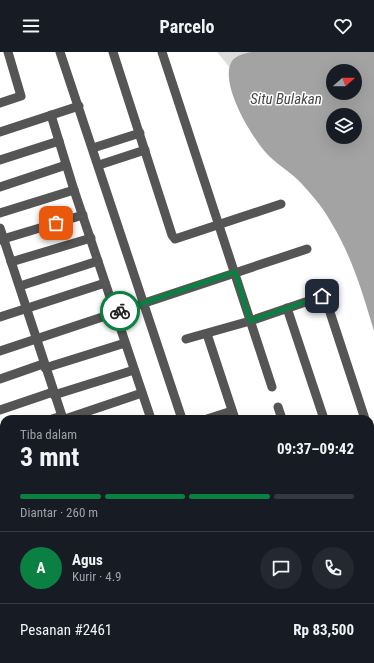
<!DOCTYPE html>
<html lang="id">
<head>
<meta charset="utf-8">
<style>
  body { margin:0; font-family:"Roboto Condensed",sans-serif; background:#242831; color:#f1f3f6; height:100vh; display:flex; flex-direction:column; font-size:15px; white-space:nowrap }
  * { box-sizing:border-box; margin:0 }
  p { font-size:13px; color:#9ea1a6 }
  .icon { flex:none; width:22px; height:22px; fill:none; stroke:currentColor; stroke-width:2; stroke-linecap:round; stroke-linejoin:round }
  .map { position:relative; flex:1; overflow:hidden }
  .sheet { position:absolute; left:0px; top:363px; width:374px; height:248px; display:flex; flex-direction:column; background:#171b24; border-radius:12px 12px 0 0; box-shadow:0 4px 16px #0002 }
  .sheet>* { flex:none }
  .needle { width:26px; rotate:69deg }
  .fabs { position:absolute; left:326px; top:12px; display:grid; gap:8px }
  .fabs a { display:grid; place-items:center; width:36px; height:36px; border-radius:50%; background:#171b24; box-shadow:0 4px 16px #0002; font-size:20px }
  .pin { position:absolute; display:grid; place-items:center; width:34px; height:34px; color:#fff; margin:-17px; border-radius:8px; box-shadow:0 2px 6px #0006 }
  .courier { position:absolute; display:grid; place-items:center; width:40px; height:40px; margin:-20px; border:3px solid #0b8043; border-radius:50%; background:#fff; color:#222; box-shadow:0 1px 5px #0007 }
  .overview em { font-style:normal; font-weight:700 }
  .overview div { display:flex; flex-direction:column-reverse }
  .overview { display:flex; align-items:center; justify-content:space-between; height:68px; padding:0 20px }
  h1 { font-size:26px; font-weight:700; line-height:30px }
  .bar { display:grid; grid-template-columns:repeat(4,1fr); gap:6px 4px; align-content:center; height:48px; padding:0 20px }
  .bar i { height:5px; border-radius:3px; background:#363941 }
  .bar .active { background:#0b8043 }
  .bar p { grid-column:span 4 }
  .line { display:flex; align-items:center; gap:10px; padding:0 20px; border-top:1px solid #363941 }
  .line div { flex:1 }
  .round { display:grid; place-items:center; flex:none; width:42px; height:42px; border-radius:21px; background:#242831 }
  header { display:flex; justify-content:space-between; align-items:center; height:52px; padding:0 20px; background:#171b24; font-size:18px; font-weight:700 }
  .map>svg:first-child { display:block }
  .green { fill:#dcdcdc }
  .water { fill:#a3a3a3; fill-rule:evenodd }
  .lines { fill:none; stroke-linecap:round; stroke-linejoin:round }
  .minor { stroke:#555; stroke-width:9 }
  .done { stroke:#595959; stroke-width:4; stroke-dasharray:0 7.2 }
  .route { stroke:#0b8043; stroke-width:5 }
  .labels { text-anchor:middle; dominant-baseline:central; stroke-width:3; stroke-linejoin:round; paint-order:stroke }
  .water-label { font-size:15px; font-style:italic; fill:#444; stroke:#fff }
</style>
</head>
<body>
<header><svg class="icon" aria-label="menu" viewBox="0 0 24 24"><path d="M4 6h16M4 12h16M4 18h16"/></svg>Parcelo<svg class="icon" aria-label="heart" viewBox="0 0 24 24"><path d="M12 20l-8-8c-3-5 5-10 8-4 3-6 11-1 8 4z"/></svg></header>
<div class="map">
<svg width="374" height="611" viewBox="0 0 374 611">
  <rect width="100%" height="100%" fill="#fff"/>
  <g class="green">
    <polygon points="217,0 251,0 232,9 230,16"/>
    <polygon points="374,447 374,611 210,611 209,607 370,607 370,448"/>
  </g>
  <path class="water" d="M251 0H374V279C363 242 352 205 332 172 324 157 313 144 301 131 292 121 279 114 269 104 253 88 218 31 232 9 235 4 245 1 251 0ZM333 19H355V41H333ZM333 63H355V85H333Z"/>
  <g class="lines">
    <g class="minor">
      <polyline points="60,0 182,367"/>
      <polyline points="113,0 172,183 175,187 281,152"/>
      <polyline points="162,0 272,335"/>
      <polyline points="0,51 21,44 8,0"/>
      <polyline points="51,63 74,138 151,367"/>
      <polyline points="0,80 79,54"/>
      <polyline points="93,96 140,81"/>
      <polyline points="0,108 59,89"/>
      <polyline points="99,113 145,98"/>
      <polyline points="0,135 66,113"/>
      <polyline points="0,161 74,138"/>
      <polyline points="0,176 63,367"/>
      <polyline points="0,188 83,163"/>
      <polyline points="11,210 91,186"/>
      <polyline points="20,234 98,209"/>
      <polyline points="287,256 324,367"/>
      <polyline points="0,265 105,231"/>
      <polyline points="207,282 235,367"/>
      <polyline points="186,287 250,269 323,244 325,245 365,367"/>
      <polyline points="0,299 307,197"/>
      <polyline points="45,316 125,291"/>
      <polyline points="0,327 43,312"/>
      <polyline points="54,343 134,318"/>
      <polyline points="278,355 282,367"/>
      <polyline points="0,358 53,340"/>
      <polyline points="52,367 62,364"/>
      <polyline points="65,367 142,341"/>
      <polyline points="207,367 232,359"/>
      <polyline points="0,384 4,382"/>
      <polyline points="0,413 4,412"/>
      <polyline points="0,436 4,449"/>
      <polyline points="370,508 374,520"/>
      <polyline points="0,528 4,540"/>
      <polyline points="0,564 4,576"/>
      <polyline points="0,594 4,592"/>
      <polyline points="370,594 373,603"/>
      <polyline points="15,607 16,611"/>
      <polyline points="26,607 27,611"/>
      <polyline points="57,607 58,611"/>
      <polyline points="166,607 168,611"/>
      <polyline points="211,607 212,611"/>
      <polyline points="239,607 240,611"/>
      <polyline points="266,607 267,611"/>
      <polyline points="294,607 295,611"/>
      <polyline points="320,607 321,611"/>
      <polyline points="347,607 349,611"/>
      <polyline points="113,611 125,607"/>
      <polyline points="130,611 140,608"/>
      <polyline points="362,611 367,607"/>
    </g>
  </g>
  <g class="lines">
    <polyline class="done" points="56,171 82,163 115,261 120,259"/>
    <polyline class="route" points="120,259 235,220 250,269 322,244"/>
  </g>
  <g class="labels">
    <g class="water-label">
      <text x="286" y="47">Situ Bulakan</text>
    </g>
  </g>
</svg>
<div class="fabs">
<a><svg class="needle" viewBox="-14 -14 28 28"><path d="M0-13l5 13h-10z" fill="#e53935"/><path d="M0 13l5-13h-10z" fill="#9ea1a6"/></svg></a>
<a><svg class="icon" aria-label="layers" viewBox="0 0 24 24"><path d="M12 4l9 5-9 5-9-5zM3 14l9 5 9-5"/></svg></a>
</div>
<div class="pin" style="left:56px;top:171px;background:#ea580c"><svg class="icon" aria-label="bag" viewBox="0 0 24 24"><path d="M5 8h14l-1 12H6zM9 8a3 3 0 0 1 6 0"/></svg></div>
<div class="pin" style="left:322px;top:244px;background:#1f2937"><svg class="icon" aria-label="home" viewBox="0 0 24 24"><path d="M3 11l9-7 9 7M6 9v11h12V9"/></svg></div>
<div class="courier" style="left:120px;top:259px"><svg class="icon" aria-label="bike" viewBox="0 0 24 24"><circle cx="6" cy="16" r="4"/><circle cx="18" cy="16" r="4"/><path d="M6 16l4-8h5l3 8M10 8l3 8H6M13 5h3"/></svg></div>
<section class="sheet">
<div class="overview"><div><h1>3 mnt</h1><p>Tiba dalam</p></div><em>09:37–09:42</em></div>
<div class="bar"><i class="active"></i><i class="active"></i><i class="active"></i><i></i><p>Diantar · 260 m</p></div>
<div class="line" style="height:72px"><b class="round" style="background:#0b8043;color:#fff">A</b><div><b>Agus</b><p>Kurir · 4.9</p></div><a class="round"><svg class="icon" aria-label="chat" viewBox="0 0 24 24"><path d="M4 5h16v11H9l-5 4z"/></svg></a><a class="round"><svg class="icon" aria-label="phone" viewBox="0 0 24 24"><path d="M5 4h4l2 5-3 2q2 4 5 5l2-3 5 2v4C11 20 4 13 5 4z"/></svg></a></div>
<div class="line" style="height:52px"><div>Pesanan #2461</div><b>Rp 83,500</b></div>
</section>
</div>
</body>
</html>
